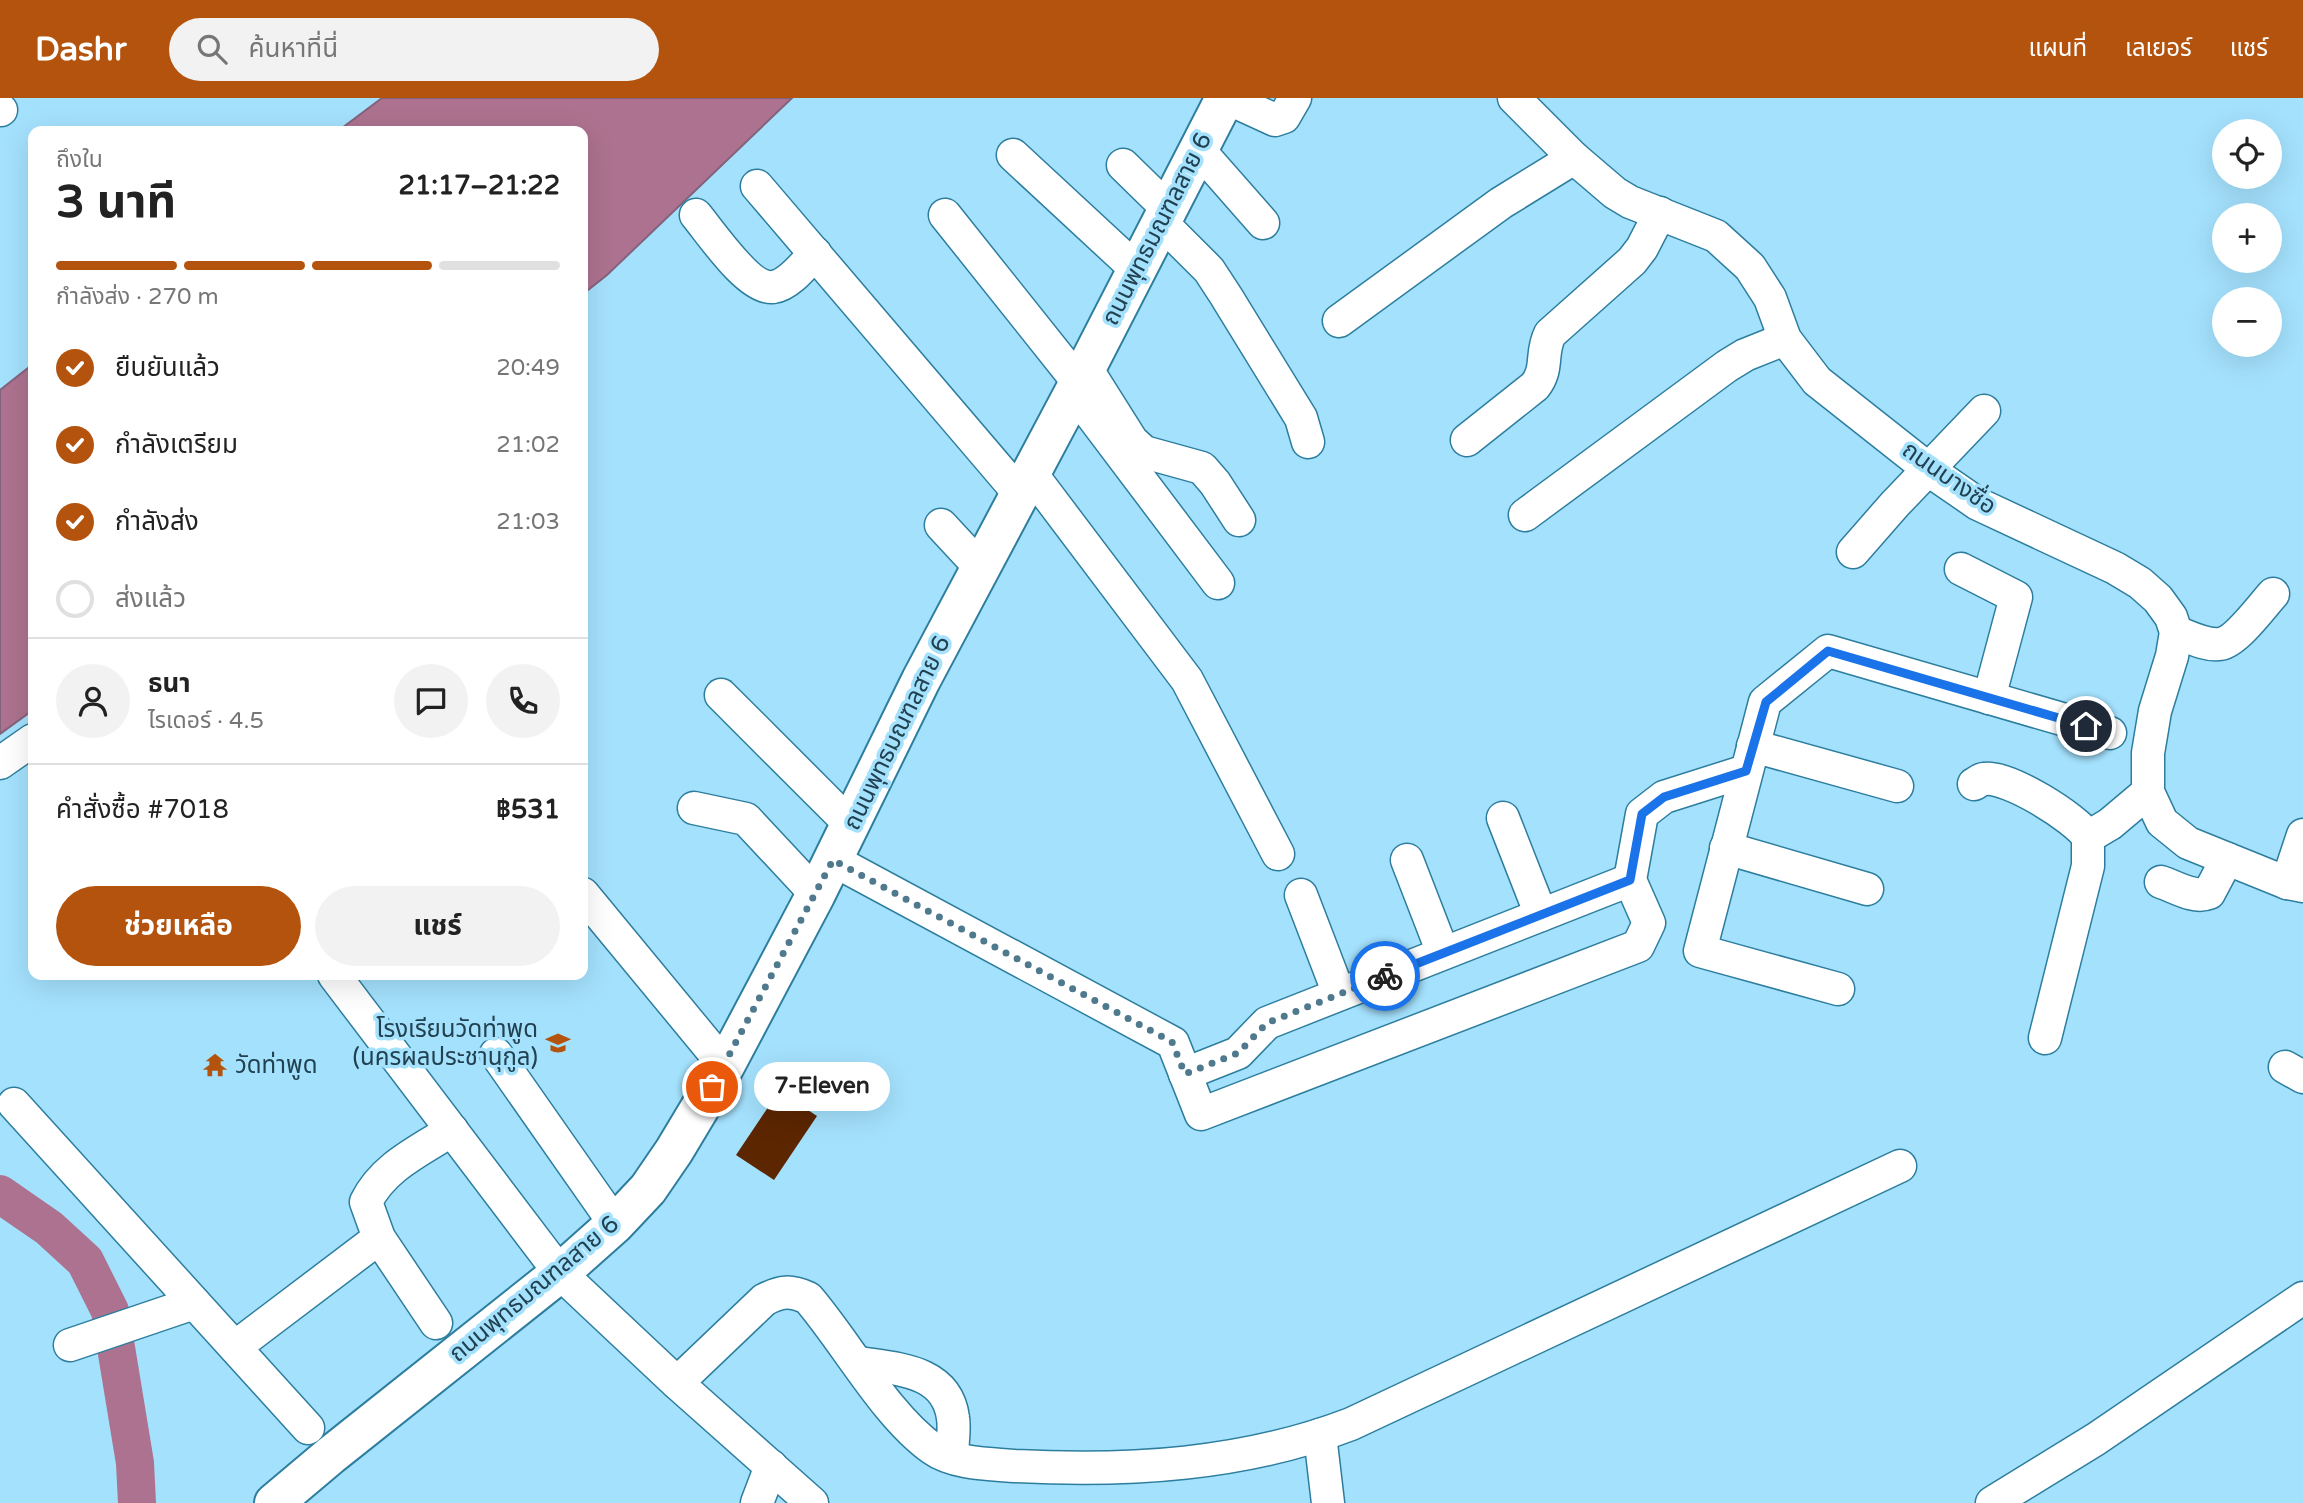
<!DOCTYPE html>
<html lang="th">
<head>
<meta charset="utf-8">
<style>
  body { margin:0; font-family:"Varela Round","Noto Sans Thai",sans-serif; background:#f2f2f2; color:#222; height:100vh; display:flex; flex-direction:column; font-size:26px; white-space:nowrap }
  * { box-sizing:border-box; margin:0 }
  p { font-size:23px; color:#767676 }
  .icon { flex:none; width:38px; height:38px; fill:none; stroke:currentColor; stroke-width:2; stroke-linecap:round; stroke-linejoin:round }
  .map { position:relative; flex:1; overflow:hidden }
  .side { position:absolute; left:28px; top:28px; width:560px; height:854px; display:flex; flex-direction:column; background:#fff; border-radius:14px; box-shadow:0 7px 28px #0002 }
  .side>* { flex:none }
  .tools { position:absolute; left:2212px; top:21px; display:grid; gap:14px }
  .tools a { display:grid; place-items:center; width:70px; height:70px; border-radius:50%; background:#fff; box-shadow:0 7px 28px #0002; font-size:35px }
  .pin { position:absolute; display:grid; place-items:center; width:60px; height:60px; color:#fff; margin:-30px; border:4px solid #fff; border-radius:50%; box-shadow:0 2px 7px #0007 }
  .courier { position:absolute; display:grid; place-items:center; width:70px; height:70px; margin:-35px; border:5px solid #1a73e8; border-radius:50%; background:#fff; color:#222; box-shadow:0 2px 9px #0007 }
  .bubble { position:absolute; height:49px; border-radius:24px; background:#fff; box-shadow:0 7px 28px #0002; font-size:23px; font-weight:700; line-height:49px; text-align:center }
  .head em { font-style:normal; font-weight:700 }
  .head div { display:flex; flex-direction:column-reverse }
  .head { display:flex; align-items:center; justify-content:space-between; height:119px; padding:0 28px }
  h1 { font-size:46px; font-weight:700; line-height:52px }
  .bar { display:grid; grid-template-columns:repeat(4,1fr); gap:10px 7px; align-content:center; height:84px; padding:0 28px }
  .bar i { height:9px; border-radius:5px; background:#e0e0e0 }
  .bar .selected { background:#b3530d }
  .bar p { grid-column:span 4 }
  .line { display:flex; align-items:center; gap:18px; padding:0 28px; border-top:2px solid #e0e0e0 }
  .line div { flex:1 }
  .round { display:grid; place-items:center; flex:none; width:74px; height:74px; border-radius:37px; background:#f2f2f2 }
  ol { padding:0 28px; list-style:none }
  li { display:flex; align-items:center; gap:21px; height:77px }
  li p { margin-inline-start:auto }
  li .icon { padding:7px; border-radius:50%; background:#b3530d; color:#fff; stroke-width:4 }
  li:last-child { color:#767676 }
  li i { width:38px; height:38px; border:4px solid #e0e0e0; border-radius:50% }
  .action { display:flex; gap:14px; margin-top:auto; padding:14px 28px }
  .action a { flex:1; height:80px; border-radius:42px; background:#b3530d; color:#fff; font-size:28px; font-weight:700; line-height:80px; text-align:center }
  .action a+a { background:#f2f2f2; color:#222 }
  header { display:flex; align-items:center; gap:42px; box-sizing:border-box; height:98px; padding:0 35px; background:#b3530d; color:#fff }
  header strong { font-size:33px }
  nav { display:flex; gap:38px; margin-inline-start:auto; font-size:24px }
  .search { width:490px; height:63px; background:#f2f2f2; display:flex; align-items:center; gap:18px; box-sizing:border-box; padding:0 24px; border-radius:38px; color:#767676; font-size:26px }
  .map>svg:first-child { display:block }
  .water { fill:#ad728f; stroke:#83637c; stroke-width:2 }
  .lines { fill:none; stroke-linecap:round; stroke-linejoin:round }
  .river { stroke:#ad728f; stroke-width:38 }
  .building { fill:#5c2601 }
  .minor-casing { stroke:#2d7e9e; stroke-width:35 }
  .major-casing { stroke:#2d7e9e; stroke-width:42 }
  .minor { stroke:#fff; stroke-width:32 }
  .major { stroke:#fff; stroke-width:38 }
  .done { stroke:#4f798d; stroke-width:7; stroke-dasharray:0 12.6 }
  .route { stroke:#1a73e8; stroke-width:9 }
  .labels { text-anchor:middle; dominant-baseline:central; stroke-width:7; stroke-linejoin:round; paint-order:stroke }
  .street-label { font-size:24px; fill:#214150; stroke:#a4e1fd }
  .poi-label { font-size:24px; fill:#214150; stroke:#a4e1fd; text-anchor:end }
</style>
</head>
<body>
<header>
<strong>Dashr</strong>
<div class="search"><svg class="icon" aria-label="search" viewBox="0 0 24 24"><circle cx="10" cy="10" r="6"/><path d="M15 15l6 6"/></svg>ค้นหาที่นี่</div>
<nav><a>แผนที่</a><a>เลเยอร์</a><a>แชร์</a></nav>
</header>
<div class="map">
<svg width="2303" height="1405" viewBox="0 0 2303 1405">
  <rect width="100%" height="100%" fill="#a4e1fd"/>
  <g class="water">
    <polygon points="382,0 792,0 607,177 583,196 583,33 338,33"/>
    <polygon points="33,266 33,612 0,636 0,292"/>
  </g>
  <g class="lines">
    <polyline class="river" points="0,1096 49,1130 85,1163 110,1213 135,1365 137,1405"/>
  </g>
  <polygon class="building" points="779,993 817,1018 774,1082 736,1057"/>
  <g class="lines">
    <g class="minor-casing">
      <g id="minor">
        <polyline points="1227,0 1275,22 1284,19 1295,0"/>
        <polyline points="1514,0 1574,60 1615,95 1630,104 1716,138 1750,169 1770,200 1785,241 1817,283 1936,377 1978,406 2115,470 2140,485 2158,501 2171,519 2176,534 2172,558 2155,613 2148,655 2148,694 2162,724 2188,745 2287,785 2303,788"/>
        <polyline points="0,11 1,12"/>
        <polyline points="1198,51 1263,125"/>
        <polyline points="1013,57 1136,171"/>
        <polyline points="1123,67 1168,111"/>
        <polyline points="757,88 1019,395"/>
        <path d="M696 117C711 135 749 192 773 189 789 187 805 166 815 155"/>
        <polyline points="945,117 1079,285"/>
        <polyline points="1161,124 1209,172 1226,198 1301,320 1308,344"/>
        <polyline points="1339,223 1501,105 1574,60"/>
        <polyline points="1086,270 1132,343 1144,354 1202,370 1215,385 1239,422"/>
        <polyline points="1074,294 1218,485"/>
        <path d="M1467 342 1535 288C1549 270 1540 256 1550 236L1632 163 1642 150 1660 115"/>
        <polyline points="1030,374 1187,582 1278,756"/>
        <polyline points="1525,417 1727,268 1745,257 1785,241"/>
        <polyline points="941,427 980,469"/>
        <polyline points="1853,454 1895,406 1984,313"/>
        <polyline points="1961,471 2016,499 1989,600"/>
        <path d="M2176 534C2189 539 2206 548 2220 546 2236 544 2262 508 2273 496"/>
        <polyline points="721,597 851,727"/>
        <polyline points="1753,648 1897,688"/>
        <polyline points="0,665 33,642"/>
        <path d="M1974 686C1978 684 1980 681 1984 681 2007 677 2076 720 2088 739V768L2045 940"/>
        <polyline points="694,710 746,721 816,796"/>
        <polyline points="1503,720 1541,817"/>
        <polyline points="2088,739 2110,726 2148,694"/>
        <polyline points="1726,750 1867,791"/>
        <polyline points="833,762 1173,945 1201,1016 1638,848 1649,825 1630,782 1642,716 1664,699 1746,673"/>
        <polyline points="1407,762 1443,855"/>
        <path d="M2161 784C2176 789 2194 801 2209 795L2227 761"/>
        <polyline points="2287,785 2303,737"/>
        <polyline points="583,796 725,968"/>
        <polyline points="1301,797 1339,896"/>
        <polyline points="334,877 560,1175 677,1285 812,1405"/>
        <polyline points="1838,891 1700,853 1765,604 1828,553 2110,635"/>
        <polyline points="496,956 615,1126"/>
        <polyline points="2285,969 2303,979"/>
        <polyline points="1185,976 1238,955 1267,925 1630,782"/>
        <polyline points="14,1006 308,1330"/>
        <path d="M436 1225 379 1140 366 1104C383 1069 419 1053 452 1032"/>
        <polyline points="70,1247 194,1205"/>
        <polyline points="235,1249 379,1140"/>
        <path d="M859 1265C897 1271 947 1272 953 1320 955 1332 952 1346 952 1358"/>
        <path d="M677 1285 764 1202C781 1193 790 1192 808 1200 846 1244 886 1318 933 1351 954 1366 990 1366 1015 1368 1128 1374 1244 1367 1351 1326L1900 1068"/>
        <polyline points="1320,1337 1328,1405"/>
        <polyline points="757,1405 771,1368"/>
        <polyline points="1992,1405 2096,1341 2303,1200"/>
      </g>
    </g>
    <g class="major-casing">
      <polyline id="major" points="274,1405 331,1357 560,1175 615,1126 648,1091 674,1053 725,968 816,796 921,582 1074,294 1225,0"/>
    </g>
    <use href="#minor" class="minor"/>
    <use href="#major" class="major"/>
  </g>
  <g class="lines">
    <polyline class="done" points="712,989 833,762 1172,944 1185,976 1238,955 1267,925 1385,878"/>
    <polyline class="route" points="1385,878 1630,782 1642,716 1664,699 1746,673 1766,604 1828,553 2086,628"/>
  </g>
  <defs>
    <g id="school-bare" transform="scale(1.89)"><path d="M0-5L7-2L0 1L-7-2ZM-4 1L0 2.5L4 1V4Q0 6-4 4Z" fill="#b3530d" stroke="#a4e1fd" stroke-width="2.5" paint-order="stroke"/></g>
    <g id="temple-bare" transform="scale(1.89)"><path d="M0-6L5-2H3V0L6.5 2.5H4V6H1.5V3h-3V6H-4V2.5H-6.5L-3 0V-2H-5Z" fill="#b3530d" stroke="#a4e1fd" stroke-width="2.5" paint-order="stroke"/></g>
  </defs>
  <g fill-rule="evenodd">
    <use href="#school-bare" x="558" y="945"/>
    <use href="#temple-bare" x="215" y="967"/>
  </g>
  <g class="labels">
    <g class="street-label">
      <text transform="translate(1157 131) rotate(-63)">ถนนพุทธมณฑลสาย 6</text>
      <text transform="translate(1949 380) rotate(35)">ถนนบางซื่อ</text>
      <text transform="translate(897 635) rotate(-64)">ถนนพุทธมณฑลสาย 6</text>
      <text transform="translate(534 1191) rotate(-40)">ถนนพุทธมณฑลสาย 6</text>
    </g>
    <g class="poi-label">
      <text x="538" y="931">โรงเรียนวัดท่าพูด<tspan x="538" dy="28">(นครผลประชานุกูล)</tspan></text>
      <text x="235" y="967" text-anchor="start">วัดท่าพูด</text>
    </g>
  </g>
</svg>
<div class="tools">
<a><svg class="icon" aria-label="locate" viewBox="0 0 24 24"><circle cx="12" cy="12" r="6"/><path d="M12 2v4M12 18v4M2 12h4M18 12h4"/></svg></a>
<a>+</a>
<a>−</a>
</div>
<div class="pin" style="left:712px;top:989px;background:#ea580c"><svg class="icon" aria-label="bag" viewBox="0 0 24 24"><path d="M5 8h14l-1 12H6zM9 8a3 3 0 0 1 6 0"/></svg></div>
<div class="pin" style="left:2086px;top:628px;background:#1f2937"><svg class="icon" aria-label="home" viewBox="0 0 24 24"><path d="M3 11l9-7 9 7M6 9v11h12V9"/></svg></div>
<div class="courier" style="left:1385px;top:878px"><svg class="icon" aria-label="bike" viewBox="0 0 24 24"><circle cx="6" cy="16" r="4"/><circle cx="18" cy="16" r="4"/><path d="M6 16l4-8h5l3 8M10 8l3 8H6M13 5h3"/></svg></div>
<div class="bubble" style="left:754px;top:964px;width:136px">7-Eleven</div>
<section class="side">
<div class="head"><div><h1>3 นาที</h1><p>ถึงใน</p></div><em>21:17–21:22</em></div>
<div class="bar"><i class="selected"></i><i class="selected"></i><i class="selected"></i><i></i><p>กำลังส่ง · 270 m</p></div>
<ol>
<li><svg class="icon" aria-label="check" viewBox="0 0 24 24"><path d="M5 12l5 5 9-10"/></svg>ยืนยันแล้ว<p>20:49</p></li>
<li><svg class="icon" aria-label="check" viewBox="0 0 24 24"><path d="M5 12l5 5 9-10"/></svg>กำลังเตรียม<p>21:02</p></li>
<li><svg class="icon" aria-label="check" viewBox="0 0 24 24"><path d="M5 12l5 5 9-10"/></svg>กำลังส่ง<p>21:03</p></li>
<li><i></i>ส่งแล้ว</li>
</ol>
<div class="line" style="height:126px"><a class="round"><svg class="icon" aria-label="person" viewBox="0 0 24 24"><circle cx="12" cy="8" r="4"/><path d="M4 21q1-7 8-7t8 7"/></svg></a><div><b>ธนา</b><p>ไรเดอร์ · 4.5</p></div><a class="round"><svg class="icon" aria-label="chat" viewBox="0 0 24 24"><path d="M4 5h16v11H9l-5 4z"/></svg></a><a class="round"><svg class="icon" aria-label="phone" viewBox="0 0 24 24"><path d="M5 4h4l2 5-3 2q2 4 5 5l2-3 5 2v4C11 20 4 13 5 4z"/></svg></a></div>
<div class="line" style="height:91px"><div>คำสั่งซื้อ #7018</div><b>฿531</b></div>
<div class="action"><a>ช่วยเหลือ</a><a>แชร์</a></div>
</section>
</div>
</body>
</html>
